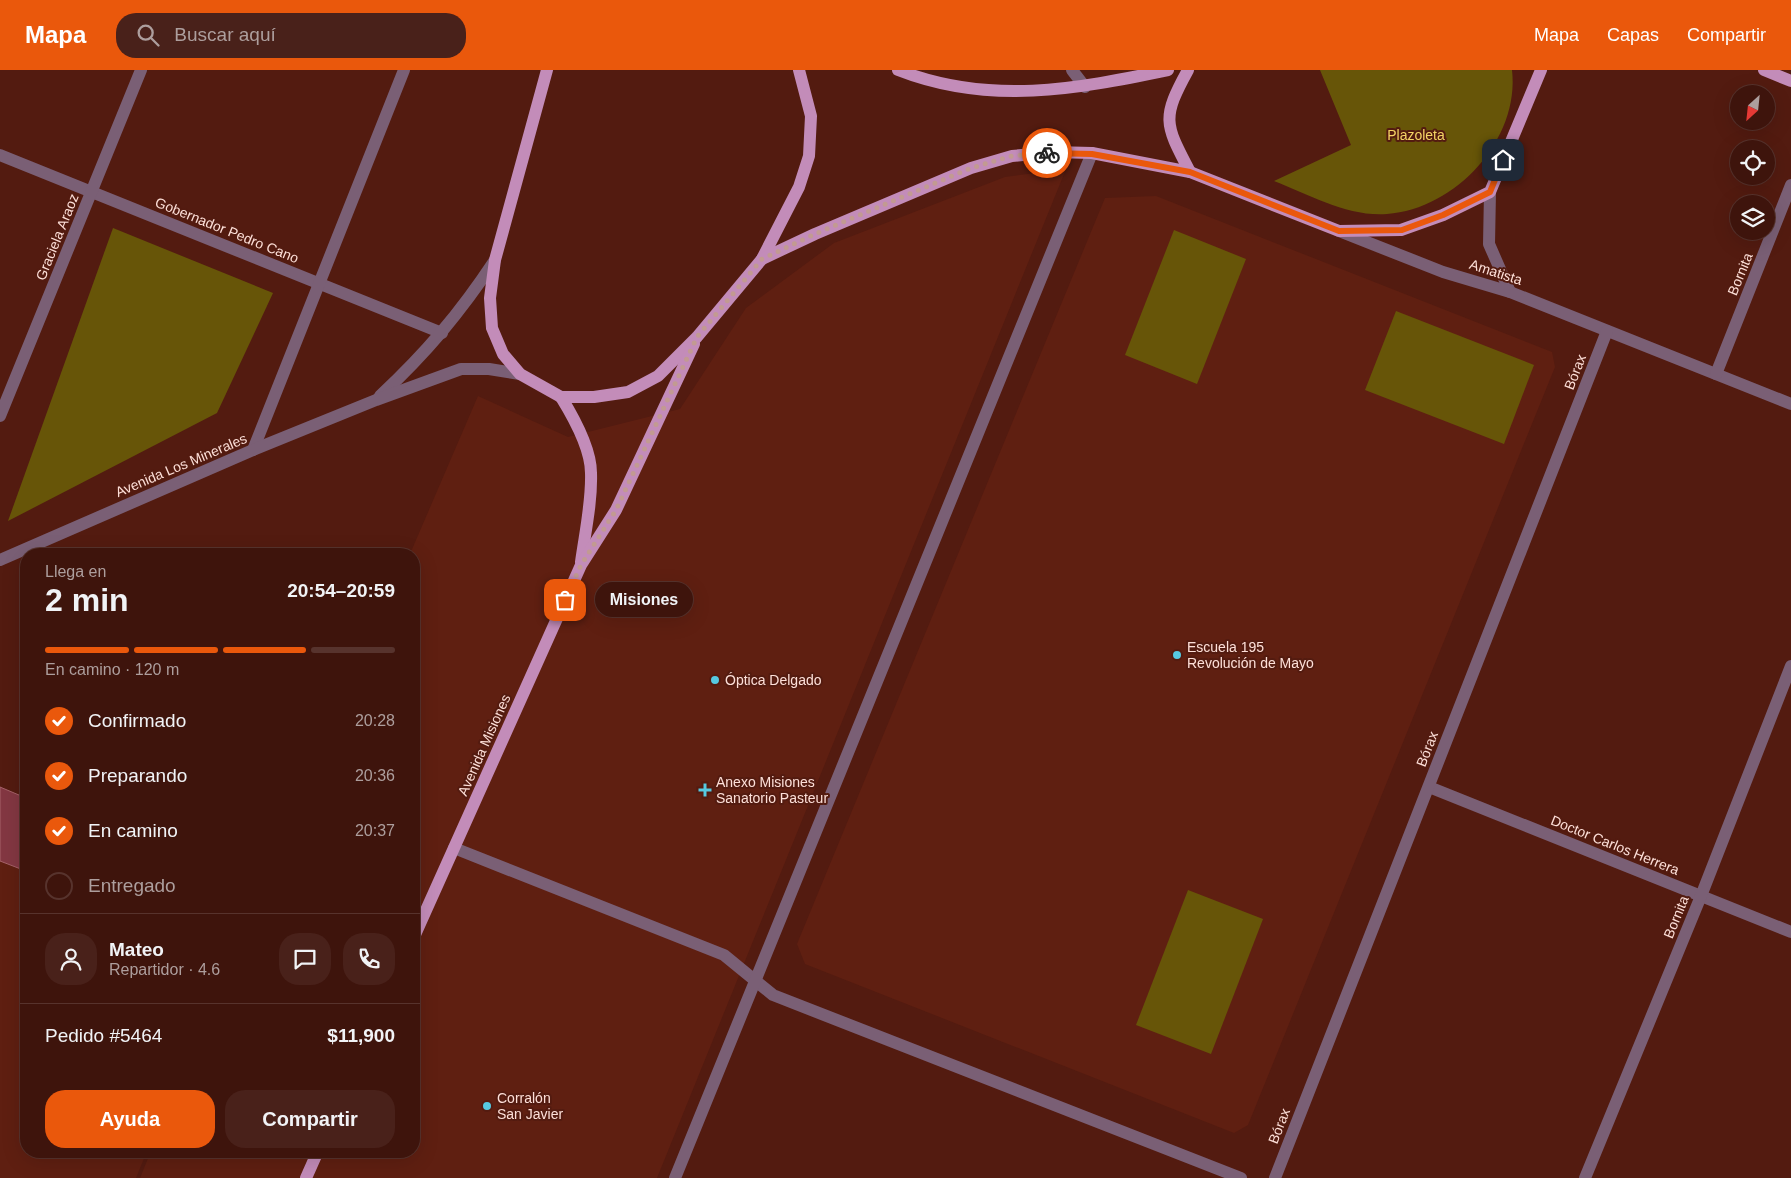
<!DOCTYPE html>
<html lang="es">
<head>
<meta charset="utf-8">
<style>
  body { margin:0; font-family:Arial,sans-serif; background:#49211a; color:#f1f3f6; height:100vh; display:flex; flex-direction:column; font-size:19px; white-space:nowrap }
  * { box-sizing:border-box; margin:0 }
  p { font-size:16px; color:#ad9e9d }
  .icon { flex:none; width:28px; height:28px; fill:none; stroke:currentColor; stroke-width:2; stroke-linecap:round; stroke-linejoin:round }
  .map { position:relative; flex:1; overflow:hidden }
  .drawer { position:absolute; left:20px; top:478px; width:400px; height:610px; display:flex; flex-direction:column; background:#3e140c; border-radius:20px; box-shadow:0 5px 20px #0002,0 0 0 1px #57332d }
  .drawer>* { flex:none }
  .needle { width:32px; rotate:207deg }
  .fabs { position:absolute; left:1730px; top:15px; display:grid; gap:10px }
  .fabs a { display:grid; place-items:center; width:45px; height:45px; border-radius:50%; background:#3e140c; box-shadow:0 5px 20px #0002,0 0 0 1px #57332d; font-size:25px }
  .pin { position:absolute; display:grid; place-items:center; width:42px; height:42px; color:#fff; margin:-21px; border-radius:10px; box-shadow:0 2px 8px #0006 }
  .courier { position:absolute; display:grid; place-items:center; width:50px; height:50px; margin:-25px; border:4px solid #ea580c; border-radius:50%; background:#fff; color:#222; box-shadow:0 1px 6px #0007 }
  .bubble { position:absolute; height:35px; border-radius:18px; background:#3e140c; box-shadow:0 5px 20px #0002,0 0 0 1px #57332d; font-size:16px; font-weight:800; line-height:35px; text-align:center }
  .summary em { font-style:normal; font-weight:800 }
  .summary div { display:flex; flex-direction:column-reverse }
  .summary { display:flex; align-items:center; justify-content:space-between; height:85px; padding:0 25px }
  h1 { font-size:32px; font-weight:800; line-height:38px }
  .bar { display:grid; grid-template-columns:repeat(4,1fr); gap:8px 5px; align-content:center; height:60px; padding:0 25px }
  .bar i { height:6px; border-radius:4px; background:#57332d }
  .bar .current { background:#ea580c }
  .bar p { grid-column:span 4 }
  .line { display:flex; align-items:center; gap:12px; padding:0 25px; border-top:1px solid #57332d }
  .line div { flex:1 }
  .round { display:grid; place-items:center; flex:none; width:52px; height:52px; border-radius:20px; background:#49211a }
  ol { padding:0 25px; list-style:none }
  li { display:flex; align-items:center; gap:15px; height:55px }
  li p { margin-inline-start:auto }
  li .icon { padding:5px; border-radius:50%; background:#ea580c; color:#fff; stroke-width:4 }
  li:last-child { color:#ad9e9d }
  li i { width:28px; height:28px; border:2px solid #57332d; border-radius:50% }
  .action { display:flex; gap:10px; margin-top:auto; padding:10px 25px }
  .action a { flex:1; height:58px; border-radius:20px; background:#ea580c; color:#fff; font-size:20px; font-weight:800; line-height:58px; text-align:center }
  .action a+a { background:#49211a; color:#f1f3f6 }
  header { display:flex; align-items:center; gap:30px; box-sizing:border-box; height:70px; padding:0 25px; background:#ea580c; color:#fff }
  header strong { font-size:24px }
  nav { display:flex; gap:28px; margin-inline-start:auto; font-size:18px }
  .search { width:350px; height:45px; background:#49211a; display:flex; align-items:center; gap:12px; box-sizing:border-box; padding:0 18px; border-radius:20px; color:#ad9e9d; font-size:19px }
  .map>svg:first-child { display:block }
  .built { fill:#5f1f11 }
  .green { fill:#675508 }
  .building { fill:#833742; stroke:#a56269 }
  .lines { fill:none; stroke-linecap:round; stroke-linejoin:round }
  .minor { stroke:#7a5f75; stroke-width:12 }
  .major { stroke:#c38cb9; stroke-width:12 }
  .done { stroke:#c29a92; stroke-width:5; stroke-dasharray:0 9 }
  .route { stroke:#ea580c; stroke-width:6 }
  .poi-dot { fill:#56c9e1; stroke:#531b10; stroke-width:2 }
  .labels { text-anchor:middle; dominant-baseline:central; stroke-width:4; stroke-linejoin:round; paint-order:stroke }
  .park-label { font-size:14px; fill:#f4d465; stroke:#531b10 }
  .street-label { font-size:14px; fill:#fddfd8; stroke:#531b10 }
  .poi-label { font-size:14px; fill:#fddfd8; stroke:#531b10; text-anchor:start }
</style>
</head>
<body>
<header>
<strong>Mapa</strong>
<div class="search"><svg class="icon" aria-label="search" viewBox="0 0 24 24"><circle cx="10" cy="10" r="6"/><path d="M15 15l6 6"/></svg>Buscar aquí</div>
<nav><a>Mapa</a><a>Capas</a><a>Compartir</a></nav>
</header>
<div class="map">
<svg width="1791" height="1108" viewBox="0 0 1791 1108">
  <rect width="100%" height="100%" fill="#531b10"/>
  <g class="built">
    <polygon points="1066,99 657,1108 140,1108 151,1081 414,1081 414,484 410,484 478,326 568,367 680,339 746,238 834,173 1005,107"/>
    <polygon points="1156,126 1552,282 1555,297 1248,1055 1234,1063 805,894 797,874 1105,128"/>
    <polygon points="0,717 26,728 26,1081 147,1081 136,1108 0,1108"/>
  </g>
  <g class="green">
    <path d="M1320 0H1512C1520 69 1456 139 1387 144 1348 147 1310 125 1274 111L1351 75Z"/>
    <polygon points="113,158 273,223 217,343 8,451"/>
    <polygon points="1174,160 1246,189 1197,314 1125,285"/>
    <polygon points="1396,241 1534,295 1504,374 1365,320"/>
    <polygon points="1188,820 1263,849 1211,984 1136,955"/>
  </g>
  <polygon class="building" points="0,717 26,728 26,801 0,791"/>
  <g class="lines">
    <g class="minor">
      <polyline points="1072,0 1085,17"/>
      <polyline points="0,85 442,263"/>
      <polyline points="1490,122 1489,174 1510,222"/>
      <polyline points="1339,161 1443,202 1510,222 1791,334"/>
      <polyline points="1716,304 1791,115"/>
      <path d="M380 326C426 283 460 243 495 190"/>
      <polyline points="0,346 141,0"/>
      <polyline points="253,380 404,0"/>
      <polyline points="0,490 253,380 376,330 461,299 489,299 520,304"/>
      <polyline points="1429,717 1791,862"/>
      <polyline points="454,778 724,885 773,925 1241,1108"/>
      <polyline points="675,1108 1092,83"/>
      <polyline points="1275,1108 1607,261"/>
      <polyline points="1585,1108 1701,826 1791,596"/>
    </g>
    <g class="major">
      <polyline points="547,0 495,190 490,228 492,258 503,284 520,304 561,327 594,327 628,322 658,306 697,267 762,189 799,117 809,86 811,46 799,0"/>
      <path d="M898 0C990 36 1076 19 1168 0"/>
      <path d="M1188 0C1161 49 1165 54 1190 102"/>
      <polyline points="1764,0 1791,11"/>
      <polyline points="762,189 815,164 971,98 1012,86 1053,82 1092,83 1190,102 1339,161 1401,160 1443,145 1490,122 1541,0"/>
      <path d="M561 327C574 348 591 378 591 403 592 432 585 463 581 492"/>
      <polyline points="414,867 581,495 616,440 694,274"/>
      <polyline points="306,1108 318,1081"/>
    </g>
  </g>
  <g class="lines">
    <polyline class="done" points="565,530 581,495 616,440 697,267 762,189 815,164 971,98 1012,86 1047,83"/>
    <polyline class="route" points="1047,83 1092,84 1190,102 1339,161 1402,160 1443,145 1490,122 1503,90"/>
  </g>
  <g class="poi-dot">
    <circle cx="1177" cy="585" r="5"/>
    <circle cx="715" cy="610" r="5"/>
    <path d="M702.5 712.5h5v5h5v5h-5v5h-5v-5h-5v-5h5z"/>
    <circle cx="487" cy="1036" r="5"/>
  </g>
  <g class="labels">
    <g class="park-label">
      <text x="1416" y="65">Plazoleta</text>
    </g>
    <g class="street-label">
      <text transform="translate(227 160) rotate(22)">Gobernador Pedro Cano</text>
      <text transform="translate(57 167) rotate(-68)">Graciela Araoz</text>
      <text transform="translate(1496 202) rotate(18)">Amatista</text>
      <text transform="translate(1740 204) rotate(-68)">Bornita</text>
      <text transform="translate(1575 302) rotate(-69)">Bórax</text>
      <text transform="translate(181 395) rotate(-23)">Avenida Los Minerales</text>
      <text transform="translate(484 675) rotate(-66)">Avenida Misiones</text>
      <text transform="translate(1427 679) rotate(-69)">Bórax</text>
      <text transform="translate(1615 775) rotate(22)">Doctor Carlos Herrera</text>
      <text transform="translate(1676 847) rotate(-68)">Bornita</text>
      <text transform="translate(1279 1056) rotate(-69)">Bórax</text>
    </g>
    <g class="poi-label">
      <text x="1187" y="577">Escuela 195<tspan x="1187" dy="16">Revolución de Mayo</tspan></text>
      <text x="725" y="610">Óptica Delgado</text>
      <text x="716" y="712">Anexo Misiones<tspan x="716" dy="16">Sanatorio Pasteur</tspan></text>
      <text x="497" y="1028">Corralón<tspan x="497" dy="16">San Javier</tspan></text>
    </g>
  </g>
</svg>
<div class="fabs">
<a><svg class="needle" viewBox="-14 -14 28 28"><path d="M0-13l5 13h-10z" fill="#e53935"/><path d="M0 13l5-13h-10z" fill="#ad9e9d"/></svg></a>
<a><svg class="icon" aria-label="locate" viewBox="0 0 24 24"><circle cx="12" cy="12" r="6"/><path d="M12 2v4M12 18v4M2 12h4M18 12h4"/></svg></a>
<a><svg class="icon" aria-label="layers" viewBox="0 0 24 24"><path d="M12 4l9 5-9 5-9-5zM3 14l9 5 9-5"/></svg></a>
</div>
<div class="pin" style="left:565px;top:530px;background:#ea580c"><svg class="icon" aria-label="bag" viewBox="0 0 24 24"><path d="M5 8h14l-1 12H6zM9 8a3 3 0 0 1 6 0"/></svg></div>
<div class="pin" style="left:1503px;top:90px;background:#1f2937"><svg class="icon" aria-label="home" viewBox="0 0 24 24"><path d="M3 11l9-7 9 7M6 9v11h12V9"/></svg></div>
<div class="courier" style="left:1047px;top:83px"><svg class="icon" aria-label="bike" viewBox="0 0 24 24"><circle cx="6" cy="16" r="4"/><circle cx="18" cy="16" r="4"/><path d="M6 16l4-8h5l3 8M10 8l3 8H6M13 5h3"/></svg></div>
<div class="bubble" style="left:595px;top:512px;width:98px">Misiones</div>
<section class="drawer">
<div class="summary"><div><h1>2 min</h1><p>Llega en</p></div><em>20:54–20:59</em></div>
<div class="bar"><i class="current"></i><i class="current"></i><i class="current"></i><i></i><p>En camino · 120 m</p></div>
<ol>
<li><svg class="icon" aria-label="check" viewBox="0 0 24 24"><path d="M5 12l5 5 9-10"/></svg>Confirmado<p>20:28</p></li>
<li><svg class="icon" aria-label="check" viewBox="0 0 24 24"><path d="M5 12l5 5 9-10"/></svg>Preparando<p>20:36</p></li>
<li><svg class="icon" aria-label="check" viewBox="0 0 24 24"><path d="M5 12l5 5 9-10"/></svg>En camino<p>20:37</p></li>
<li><i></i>Entregado</li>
</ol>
<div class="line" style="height:90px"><a class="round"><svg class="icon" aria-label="person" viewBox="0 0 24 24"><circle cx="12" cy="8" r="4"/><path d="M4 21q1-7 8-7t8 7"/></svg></a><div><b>Mateo</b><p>Repartidor · 4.6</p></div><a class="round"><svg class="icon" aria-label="chat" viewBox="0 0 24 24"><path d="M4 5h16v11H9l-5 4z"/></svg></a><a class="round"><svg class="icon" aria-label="phone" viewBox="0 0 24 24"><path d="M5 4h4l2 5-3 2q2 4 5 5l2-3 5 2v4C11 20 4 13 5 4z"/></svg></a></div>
<div class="line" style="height:65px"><div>Pedido #5464</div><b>$11,900</b></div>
<div class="action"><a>Ayuda</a><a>Compartir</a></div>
</section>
</div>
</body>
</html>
